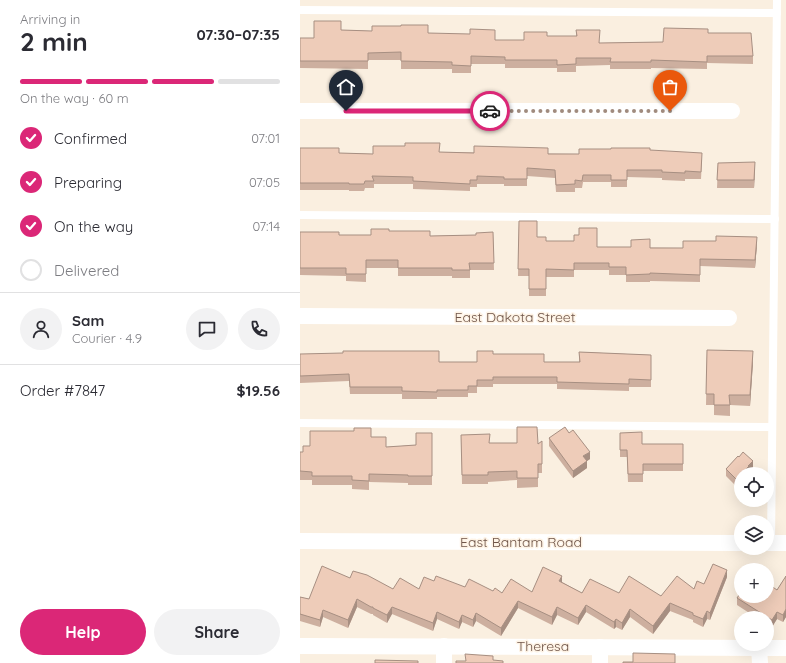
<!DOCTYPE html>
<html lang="en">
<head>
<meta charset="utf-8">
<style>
  body { margin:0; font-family:Quicksand,sans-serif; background:#f2f2f3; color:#2b2b33; height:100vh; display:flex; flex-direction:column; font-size:15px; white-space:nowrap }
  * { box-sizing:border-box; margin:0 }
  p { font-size:13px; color:#7c7c81 }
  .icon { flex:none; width:22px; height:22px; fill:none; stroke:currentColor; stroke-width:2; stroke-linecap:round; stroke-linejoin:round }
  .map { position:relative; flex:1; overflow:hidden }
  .drawer { display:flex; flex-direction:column; background:#fff; width:300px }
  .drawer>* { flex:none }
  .fabs { position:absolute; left:434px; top:467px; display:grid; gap:8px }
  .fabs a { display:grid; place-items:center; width:40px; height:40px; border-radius:50%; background:#fff; box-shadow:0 4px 16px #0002; font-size:20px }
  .pin { position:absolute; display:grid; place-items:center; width:34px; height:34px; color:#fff; margin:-41px -17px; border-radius:50% 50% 50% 0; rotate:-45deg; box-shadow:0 0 4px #0007 }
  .pin .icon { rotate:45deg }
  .courier { position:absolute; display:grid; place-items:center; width:40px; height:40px; margin:-20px; border:3px solid #db2777; border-radius:50%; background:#fff; color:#222; box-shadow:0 1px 5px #0007 }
  .overview em { font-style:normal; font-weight:700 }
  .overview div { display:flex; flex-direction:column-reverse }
  .overview { display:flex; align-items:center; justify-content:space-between; height:68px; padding:0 20px }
  h1 { font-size:26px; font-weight:700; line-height:30px }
  .bar { display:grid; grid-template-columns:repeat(4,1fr); gap:6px 4px; align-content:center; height:48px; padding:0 20px }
  .bar i { height:5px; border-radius:3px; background:#e1e1e2 }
  .bar .on { background:#db2777 }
  .bar p { grid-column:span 4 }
  .line { display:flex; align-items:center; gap:10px; padding:0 20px; border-top:1px solid #e1e1e2 }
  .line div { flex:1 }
  .round { display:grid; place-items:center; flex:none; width:42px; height:42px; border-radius:21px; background:#f2f2f3 }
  ol { padding:0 20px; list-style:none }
  li { display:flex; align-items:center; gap:12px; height:44px }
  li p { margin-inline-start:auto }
  li .icon { padding:4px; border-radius:50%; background:#db2777; color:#fff; stroke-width:4 }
  li:last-child { color:#7c7c81 }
  li i { width:22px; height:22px; border:2px solid #e1e1e2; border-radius:50% }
  .cta { display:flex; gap:8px; margin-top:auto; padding:8px 20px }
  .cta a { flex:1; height:46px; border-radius:24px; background:#db2777; color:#fff; font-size:16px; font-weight:700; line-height:46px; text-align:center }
  .cta a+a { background:#f2f2f3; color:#2b2b33 }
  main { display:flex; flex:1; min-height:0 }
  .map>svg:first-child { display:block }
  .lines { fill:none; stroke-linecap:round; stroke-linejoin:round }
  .service { stroke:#fff; stroke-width:8 }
  .minor { stroke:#fff; stroke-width:16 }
  .wall { fill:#cdaf9f }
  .shaded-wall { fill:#a78f82 }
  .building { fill:#eeccb9; stroke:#a78f82 }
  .done { stroke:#a08b7e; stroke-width:4; stroke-dasharray:0 7.2 }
  .route { stroke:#db2777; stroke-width:5 }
  .labels { text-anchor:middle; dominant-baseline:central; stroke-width:3; stroke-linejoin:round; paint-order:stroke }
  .street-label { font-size:14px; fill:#6f5549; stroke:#fef3e5 }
</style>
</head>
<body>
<main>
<section class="drawer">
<div class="overview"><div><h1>2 min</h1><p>Arriving in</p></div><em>07:30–07:35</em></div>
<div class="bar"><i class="on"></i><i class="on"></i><i class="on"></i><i></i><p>On the way · 60 m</p></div>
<ol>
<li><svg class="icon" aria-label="check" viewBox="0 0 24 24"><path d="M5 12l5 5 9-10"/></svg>Confirmed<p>07:01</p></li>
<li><svg class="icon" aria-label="check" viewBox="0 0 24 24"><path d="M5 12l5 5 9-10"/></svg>Preparing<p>07:05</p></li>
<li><svg class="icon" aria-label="check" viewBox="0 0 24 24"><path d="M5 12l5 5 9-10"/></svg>On the way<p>07:14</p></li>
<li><i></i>Delivered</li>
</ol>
<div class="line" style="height:72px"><a class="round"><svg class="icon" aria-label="person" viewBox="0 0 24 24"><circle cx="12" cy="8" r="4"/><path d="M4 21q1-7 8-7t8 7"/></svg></a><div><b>Sam</b><p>Courier · 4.9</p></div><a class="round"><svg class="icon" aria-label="chat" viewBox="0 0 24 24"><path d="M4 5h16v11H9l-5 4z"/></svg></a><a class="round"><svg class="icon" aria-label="phone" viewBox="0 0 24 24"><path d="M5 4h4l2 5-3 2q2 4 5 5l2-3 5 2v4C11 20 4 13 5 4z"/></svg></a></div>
<div class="line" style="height:52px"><div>Order #7847</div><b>$19.56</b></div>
<div class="cta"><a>Help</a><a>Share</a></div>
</section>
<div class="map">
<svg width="486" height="663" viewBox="0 0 486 663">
  <rect width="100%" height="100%" fill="#faefe0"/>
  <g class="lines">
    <g class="service">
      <polyline points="0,10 477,13"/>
      <polyline points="0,215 475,219"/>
      <polyline points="0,423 472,427"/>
      <polyline points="471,543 477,0"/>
    </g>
    <g class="minor">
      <polyline points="0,111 432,111"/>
      <polyline points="0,316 429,318"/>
      <polyline points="0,541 441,543"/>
      <polyline points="467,543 486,543"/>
      <polyline points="0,646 486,648"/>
      <polyline points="300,647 300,663"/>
      <polyline points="459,648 460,663"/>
      <polyline points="144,663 144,646"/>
    </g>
  </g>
  <g class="wall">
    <polygon points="41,30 128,33 195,40 224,40 224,32 247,36 276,36 276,30 300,43 363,42 408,33 453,56 453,64 407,63 407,69 351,68 351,69 310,69 310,65 276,66 276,72 257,72 257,68 205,68 205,64 171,64 171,73 152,73 152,69 101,69 101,60 68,60 68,69 0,68 0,38 14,38"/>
    <polygon points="0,148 39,153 73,154 140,152 279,154 279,149 350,150 402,160 401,179 385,179 385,181 362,180 362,178 327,177 327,187 311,187 311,182 283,182 282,188 275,188 275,192 256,192 255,178 227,176 227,186 204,186 204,184 177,184 177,187 170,187 170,191 113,189 113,184 74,184 74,188 65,188 64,191 49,191 49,190 0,190"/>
    <polygon points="418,163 455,169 454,188 417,188"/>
    <polygon points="219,221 237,237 246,241 297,247 383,248 457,244 455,268 400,266 400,282 350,281 350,282 326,282 326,275 309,275 309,270 274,270 274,277 246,277 246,296 229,296 229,276 218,276"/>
    <polygon points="89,231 130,236 176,235 193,232 194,270 170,270 170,278 152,278 152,276 98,276 98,268 66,268 66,282 46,281 46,276 0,275 0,232 39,235 71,235"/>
    <polygon points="407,350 453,362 450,406 430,405 430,416 414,415 414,405 406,405"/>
    <polygon points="279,352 351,355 351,387 329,387 329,391 257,389 257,384 193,384 193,387 177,387 177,393 168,393 168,397 137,397 137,399 102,399 102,394 50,394 49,381 0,383 0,354 139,362 177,362 193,354 244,362 279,362"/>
    <polygon points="132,433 132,485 108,485 108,483 69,482 69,490 52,489 52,485 12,485 12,480 0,480 0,452 3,452 10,446 71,437 86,447 116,445"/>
    <polygon points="320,433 342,444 383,444 383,471 343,471 343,482 328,482 327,457 320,457"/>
    <polygon points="161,435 190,443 238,444 242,441 242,473 238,473 238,487 217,488 217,480 188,482 188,484 162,484"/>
    <polygon points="249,438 290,459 287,461 287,468 273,478 249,446"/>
    <polygon points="439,457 453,469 449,472 449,474 441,474 436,486 426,476 426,469"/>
    <polygon points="486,576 486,617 483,622 477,619 472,627 467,624 467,618 457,618 437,605 437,598 477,590"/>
    <polygon points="427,577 410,620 407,619 403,627 393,622 393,620 370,611 353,634 330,617 322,630 316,627 314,629 286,612 278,625 257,615 252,625 218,608 201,636 176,621 173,627 162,622 159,629 137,619 133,631 92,614 87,623 73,615 73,614 71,614 57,607 48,628 23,617 20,627 0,621 0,597 9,599 50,578 93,589 119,589 134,581 165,587 202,593 232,592 262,582 282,593 319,593 361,596 394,589 404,584"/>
  </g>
  <g class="shaded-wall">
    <polygon points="455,162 455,169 454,188 454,180"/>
    <polygon points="457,237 457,244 455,268 455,260"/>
    <polygon points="453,351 453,362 450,406 450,395"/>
    <polygon points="290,452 290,459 287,461 287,468 273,478 273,471 283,456"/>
    <polygon points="453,461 453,469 449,472 449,474 441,474"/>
    <polygon points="441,474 441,482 436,486 436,479"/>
    <polygon points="427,570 427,577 410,620 410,613"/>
    <polygon points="262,576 262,583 259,581"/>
    <polygon points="57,599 57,607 48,628 48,620"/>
    <polygon points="218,601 218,608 201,636 201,628"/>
    <polygon points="370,603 370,611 353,634 353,626"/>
    <polygon points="286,605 286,612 278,625 278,618"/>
    <polygon points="92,607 92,614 87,623 87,615"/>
    <polygon points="257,607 257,615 252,625 252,617"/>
    <polygon points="330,609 330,617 322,630 322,623"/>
    <polygon points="486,609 486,617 483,622 483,615"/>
    <polygon points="23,610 23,617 20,627 20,620"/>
    <polygon points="407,611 407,619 403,627 403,619"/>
    <polygon points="137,612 137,619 133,631 133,623"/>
    <polygon points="477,612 477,619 472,627 472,620"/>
    <polygon points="176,613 176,621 173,627 173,620"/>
    <polygon points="162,615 162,622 159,629 159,622"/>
    <polygon points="316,619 316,627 314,629 314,622"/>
  </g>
  <g class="building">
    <polygon points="14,21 41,21 41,30 72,31 72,26 101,26 101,25 128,25 128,33 170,34 170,29 195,30 195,40 224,40 224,32 247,32 247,36 277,36 276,30 300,30 299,43 363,42 364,28 408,29 408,33 451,33 453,56 407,56 407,62 351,60 351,62 310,62 311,58 276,58 276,64 257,65 257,60 205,60 205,57 171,56 171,66 152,65 152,62 101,61 101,52 68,53 68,61 0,61 0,38 14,38"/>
    <polygon points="105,143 140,143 139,152 174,153 174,146 248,148 248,154 279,154 279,149 311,149 311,148 350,148 350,150 402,153 401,172 385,171 385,173 362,172 362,170 327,170 327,180 311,180 311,175 283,175 282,181 275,180 275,184 256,185 255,170 227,168 227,179 204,179 204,177 177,176 177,180 170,180 170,184 113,181 113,177 72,176 74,181 65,181 64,184 49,184 49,183 0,183 0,148 39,148 39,153 73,154 73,146 105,146"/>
    <polygon points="455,162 454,180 417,180 418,163"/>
    <polygon points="219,221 237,221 237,237 246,237 246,241 274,241 274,235 279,235 279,228 297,228 297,247 331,247 331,240 350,239 350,248 383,248 383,241 416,241 416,236 457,237 455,260 400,259 400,275 350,273 350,274 326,275 326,267 309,267 309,263 274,263 274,270 246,269 246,289 229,289 229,269 218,269"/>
    <polygon points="71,229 89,229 89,231 130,231 130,236 176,235 176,233 193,232 194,263 169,263 170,270 152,270 152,268 98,268 98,260 66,260 66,274 46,274 46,268 0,268 0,232 39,232 39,235 71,235"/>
    <polygon points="407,350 453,351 450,395 429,395 430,405 414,405 414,394 406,394"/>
    <polygon points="43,351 139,351 139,362 177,362 177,351 193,351 193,354 244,354 244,362 280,362 279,352 351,355 351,380 329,379 329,384 257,382 257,377 193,377 193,380 177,380 177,386 168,386 168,390 137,390 137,392 102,391 102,387 50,387 49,374 0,376 0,354 43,353"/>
    <polygon points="217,427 237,427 238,444 242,441 242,464 238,464 238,478 217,478 217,471 188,472 188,475 162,475 161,435 190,434 189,443 217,443"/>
    <polygon points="265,427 269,433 273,430 290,452 283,456 287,461 273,471 249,438"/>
    <polygon points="54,428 71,428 71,437 86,437 86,447 116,445 116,433 132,433 132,476 108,476 108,475 69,474 69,481 52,480 52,476 12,476 12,472 0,471 0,452 3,452 3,446 10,446 10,431 54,431"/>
    <polygon points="342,432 342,444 383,444 383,464 343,464 343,474 328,474 327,450 320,450 320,433"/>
    <polygon points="443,452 453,461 448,466 449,466 436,479 426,469 438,456 439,457"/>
    <polygon points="413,564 427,570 410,613 407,611 403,619 393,615 393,613 370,603 353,626 330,609 322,623 316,619 314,622 286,605 278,618 257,607 252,617 218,601 201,628 176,613 173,620 162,615 159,622 137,612 133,623 92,607 87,615 73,608 73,607 71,607 57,599 48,620 23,610 20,620 0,614 0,597 9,599 22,566 50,578 53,571 67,575 93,589 100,578 119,589 124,577 134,581 136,576 165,587 169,579 193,591 195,588 202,593 211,579 232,592 243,567 262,576 259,581 282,593 290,579 319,593 329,576 361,596 377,576 394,589 397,581 404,584"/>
    <polygon points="486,576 486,609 483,615 477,612 472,620 437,598 441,592 441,596 467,596 467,583 477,590"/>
    <polygon points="333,653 375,654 375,663 323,663 323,662 333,662"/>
    <polygon points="165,654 193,656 193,660 203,661 203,663 156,663 156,661 166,661"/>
    <polygon points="75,660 118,661 118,663 75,663"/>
  </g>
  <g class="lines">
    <polyline class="done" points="190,111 370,111"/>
    <polyline class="route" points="46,111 190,111"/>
  </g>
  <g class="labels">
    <g class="street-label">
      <text x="215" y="317">East Dakota Street</text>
      <text x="221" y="542">East Bantam Road</text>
      <text x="243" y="646">Theresa</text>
    </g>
  </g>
</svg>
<div class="fabs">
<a><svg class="icon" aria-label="locate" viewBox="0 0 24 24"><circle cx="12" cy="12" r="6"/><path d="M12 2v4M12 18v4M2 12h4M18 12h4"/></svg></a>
<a><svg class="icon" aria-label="layers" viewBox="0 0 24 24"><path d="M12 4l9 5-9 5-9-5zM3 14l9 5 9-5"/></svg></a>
<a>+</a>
<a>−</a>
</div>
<div class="pin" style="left:370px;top:111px;background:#ea580c"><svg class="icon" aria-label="bag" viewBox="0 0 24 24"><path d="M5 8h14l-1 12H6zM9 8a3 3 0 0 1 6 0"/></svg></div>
<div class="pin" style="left:46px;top:111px;background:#1f2937"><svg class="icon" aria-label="home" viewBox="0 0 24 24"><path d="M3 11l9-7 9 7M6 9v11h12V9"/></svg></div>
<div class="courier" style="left:190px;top:111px"><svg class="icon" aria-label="car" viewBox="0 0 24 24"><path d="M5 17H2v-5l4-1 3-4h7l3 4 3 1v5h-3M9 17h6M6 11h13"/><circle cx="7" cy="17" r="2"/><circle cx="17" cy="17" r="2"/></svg></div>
</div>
</main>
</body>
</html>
